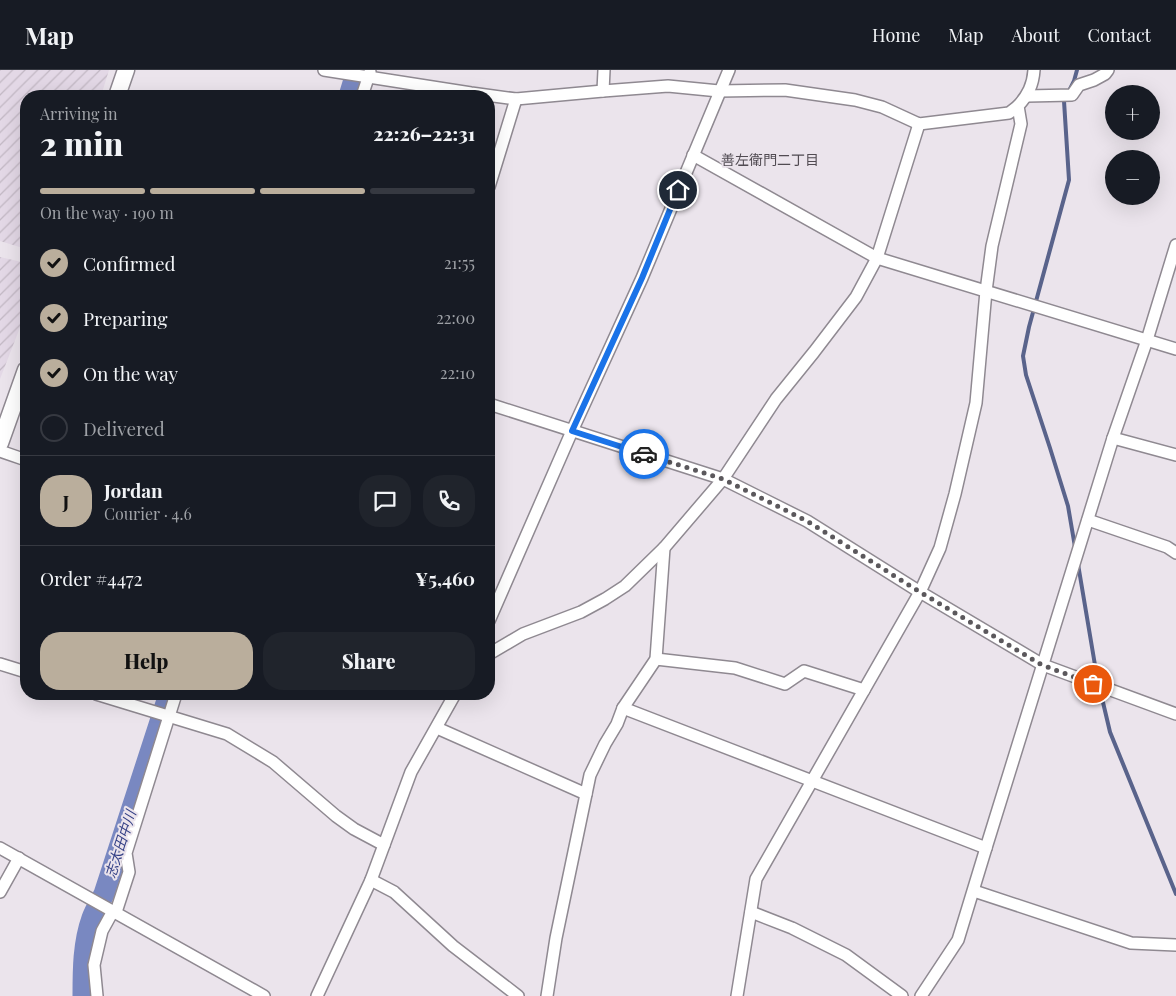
<!DOCTYPE html>
<html lang="en">
<head>
<meta charset="utf-8">
<style>
  body { margin:0; font-family:"Playfair Display","Noto Sans JP",serif; background:#20242c; color:#f1f3f6; height:100vh; display:flex; flex-direction:column; font-size:19px; white-space:nowrap }
  * { box-sizing:border-box; margin:0 }
  p { font-size:16px; color:#9ea1a6 }
  .icon { flex:none; width:28px; height:28px; fill:none; stroke:currentColor; stroke-width:2; stroke-linecap:round; stroke-linejoin:round }
  .map { position:relative; flex:1; overflow:hidden }
  .details { position:absolute; left:20px; top:20px; width:475px; height:610px; display:flex; flex-direction:column; background:#171b24; border-radius:20px; box-shadow:0 5px 20px #0002 }
  .details>* { flex:none }
  .controls { position:absolute; left:1105px; top:15px; display:grid; gap:10px }
  .controls a { display:grid; place-items:center; width:55px; height:55px; border-radius:50%; background:#171b24; box-shadow:0 5px 20px #0002; font-size:25px }
  .pin { position:absolute; display:grid; place-items:center; width:42px; height:42px; color:#fff; margin:-21px; border:2px solid #fff; border-radius:50%; box-shadow:0 1px 5px #0007 }
  .courier { position:absolute; display:grid; place-items:center; width:50px; height:50px; margin:-25px; border:4px solid #1a73e8; border-radius:50%; background:#fff; color:#222; box-shadow:0 1px 6px #0007 }
  .overview em { font-style:normal; font-weight:800 }
  .overview div { display:flex; flex-direction:column-reverse }
  .overview { display:flex; align-items:center; justify-content:space-between; height:85px; padding:0 20px }
  h1 { font-size:32px; font-weight:800; line-height:38px }
  .bar { display:grid; grid-template-columns:repeat(4,1fr); gap:8px 5px; align-content:center; height:60px; padding:0 20px }
  .bar i { height:6px; border-radius:4px; background:#363941 }
  .bar .current { background:#baae9c }
  .bar p { grid-column:span 4 }
  .line { display:flex; align-items:center; gap:12px; padding:0 20px; border-top:1px solid #363941 }
  .line div { flex:1 }
  .round { display:grid; place-items:center; flex:none; width:52px; height:52px; border-radius:20px; background:#20242c }
  ol { padding:0 20px; list-style:none }
  li { display:flex; align-items:center; gap:15px; height:55px }
  li p { margin-inline-start:auto }
  li .icon { padding:5px; border-radius:50%; background:#baae9c; color:#111; stroke-width:4 }
  li:last-child { color:#9ea1a6 }
  li i { width:28px; height:28px; border:2px solid #363941; border-radius:50% }
  .primary-button { display:flex; gap:10px; margin-top:auto; padding:10px 20px }
  .primary-button a { flex:1; height:58px; border-radius:20px; background:#baae9c; color:#111; font-size:20px; font-weight:800; line-height:58px; text-align:center }
  .primary-button a+a { background:#20242c; color:#f1f3f6 }
  header { display:flex; align-items:center; gap:30px; box-sizing:border-box; height:70px; padding:0 25px; background:#171b24; border-bottom:1px solid #363941 }
  header strong { font-size:24px }
  nav { display:flex; gap:28px; margin-inline-start:auto; font-size:18px }
  .map>svg:first-child { display:block }
  .industrial { fill:url(#industrial-furrows) }
  .lines { fill:none; stroke-linecap:round; stroke-linejoin:round }
  .stream { stroke:#59638b; stroke-width:4 }
  .river { stroke:#7988c1; stroke-width:21 }
  .street-casing { stroke:#8f8991; stroke-width:14 }
  .secondary-casing { stroke:#8f8991; stroke-width:19 }
  .street { stroke:#fff; stroke-width:11 }
  .secondary { stroke:#fff; stroke-width:16 }
  .done { stroke:#5b585c; stroke-width:5; stroke-dasharray:0 9 }
  .route { stroke:#1a73e8; stroke-width:6 }
  .labels { text-anchor:middle; dominant-baseline:central; stroke-width:4; stroke-linejoin:round; paint-order:stroke }
  .neighbourhood-label { font-size:14px; fill:#514b52; stroke:#ebe4ec }
  .water-label { font-size:14px; font-style:italic; fill:#323f85; stroke:#ebe4ec }
</style>
</head>
<body>
<header>
<strong>Map</strong>
<nav><a>Home</a><a>Map</a><a>About</a><a>Contact</a></nav>
</header>
<div class="map">
<svg width="1176" height="926" viewBox="0 0 1176 926">
  <defs>
    <pattern id="industrial-furrows" width="10" height="10" patternUnits="userSpaceOnUse" patternTransform="scale(1.25)"><rect width="10" height="10" fill="#e3d8e6"/><path d="M-1 1l2-2M0 10L10 0M9 11l2-2" fill="none" stroke="#c2b8c4"/></pattern>
  </defs>
  <rect width="100%" height="100%" fill="#ebe4ec"/>
  <g class="industrial">
    <polygon points="0,0 109,0 101,26 26,26 26,179 0,171"/>
    <polygon points="0,187 26,193 26,242 0,309"/>
  </g>
  <g class="lines">
    <g class="stream">
      <polyline points="1070,19 1074,11 1077,0"/>
      <polyline points="1066,28 1064,31 1069,110 1029,257 1023,286 1026,305 1050,378 1068,436 1075,477"/>
      <polyline points="1078,494 1097,607 1110,662 1176,824"/>
    </g>
    <g class="river">
      <polyline points="349,26 357,0"/>
      <path d="M83 926C83 900 83 873 92 848 95 840 100 832 104 824L169 624"/>
    </g>
    <g class="street-casing">
      <g id="street">
        <polyline points="324,0 471,23 516,29 603,21 668,16 719,21 785,20 855,30 882,37 919,54 1009,43 1018,36"/>
        <polyline points="603,21 604,0"/>
        <polyline points="362,26 370,2"/>
        <polyline points="1027,26 1072,25 1079,15 1094,10 1105,4 1108,0"/>
        <polyline points="693,85 877,188 1176,279"/>
        <polyline points="489,117 516,29"/>
        <polyline points="489,334 723,409 807,451 920,522 1043,595 1176,644"/>
        <polyline points="1113,368 1176,385"/>
        <polyline points="0,381 26,390"/>
        <polyline points="1088,450 1167,477 1176,483"/>
        <polyline points="489,551 572,361 642,208 729,0"/>
        <polyline points="489,584 523,564 581,542 605,529 625,516 664,478 723,409 776,329 814,282 856,227 877,188 919,54"/>
        <polyline points="656,589 735,598 785,614 804,601 864,620"/>
        <polyline points="0,594 26,602"/>
        <polyline points="96,624 227,664 273,692 336,746 354,759 384,775"/>
        <polyline points="623,638 986,778"/>
        <polyline points="437,658 586,724"/>
        <polyline points="0,778 264,926"/>
        <polyline points="371,810 394,822 453,876 518,926"/>
        <polyline points="974,821 1131,873 1176,875"/>
        <polyline points="0,822 19,788"/>
        <polyline points="116,842 129,802 126,783 176,624"/>
        <polyline points="751,842 792,858 846,885 902,926"/>
        <polyline points="97,926 94,895 102,861 113,841"/>
        <polyline points="317,926 371,810 411,702 455,624"/>
        <polyline points="547,926 556,868 590,705 605,674 617,654 623,638 656,589 664,478"/>
        <path d="M737 926 756 809 920 522 940 478 955 424 976 333 986 221 992 176 1021 54 1018 36C1028 25 1033 15 1034 0"/>
        <polyline points="921,926 958,870 986,778 1113,368 1147,270 1176,175"/>
      </g>
    </g>
    <g class="secondary-casing">
      <g id="secondary">
        <polyline points="117,26 126,0"/>
        <polyline points="0,373 26,300"/>
      </g>
    </g>
    <use href="#street" class="street"/>
    <use href="#secondary" class="secondary"/>
  </g>
  <g class="lines">
    <polyline class="done" points="644,384 723,409 807,451 920,522 1042,595 1093,614"/>
    <polyline class="route" points="644,384 572,361 642,208 678,120"/>
  </g>
  <g class="labels">
    <g class="neighbourhood-label">
      <text x="770" y="89">善左衛門二丁目</text>
    </g>
    <g class="water-label">
      <text transform="translate(120 774) rotate(-72)">志太田中川</text>
    </g>
  </g>
</svg>
<div class="controls">
<a>+</a>
<a>−</a>
</div>
<div class="pin" style="left:1093px;top:614px;background:#ea580c"><svg class="icon" aria-label="bag" viewBox="0 0 24 24"><path d="M5 8h14l-1 12H6zM9 8a3 3 0 0 1 6 0"/></svg></div>
<div class="pin" style="left:678px;top:120px;background:#1f2937"><svg class="icon" aria-label="home" viewBox="0 0 24 24"><path d="M3 11l9-7 9 7M6 9v11h12V9"/></svg></div>
<div class="courier" style="left:644px;top:384px"><svg class="icon" aria-label="car" viewBox="0 0 24 24"><path d="M5 17H2v-5l4-1 3-4h7l3 4 3 1v5h-3M9 17h6M6 11h13"/><circle cx="7" cy="17" r="2"/><circle cx="17" cy="17" r="2"/></svg></div>
<section class="details">
<div class="overview"><div><h1>2 min</h1><p>Arriving in</p></div><em>22:26–22:31</em></div>
<div class="bar"><i class="current"></i><i class="current"></i><i class="current"></i><i></i><p>On the way · 190 m</p></div>
<ol>
<li><svg class="icon" aria-label="check" viewBox="0 0 24 24"><path d="M5 12l5 5 9-10"/></svg>Confirmed<p>21:55</p></li>
<li><svg class="icon" aria-label="check" viewBox="0 0 24 24"><path d="M5 12l5 5 9-10"/></svg>Preparing<p>22:00</p></li>
<li><svg class="icon" aria-label="check" viewBox="0 0 24 24"><path d="M5 12l5 5 9-10"/></svg>On the way<p>22:10</p></li>
<li><i></i>Delivered</li>
</ol>
<div class="line" style="height:90px"><b class="round" style="background:#baae9c;color:#111">J</b><div><b>Jordan</b><p>Courier · 4.6</p></div><a class="round"><svg class="icon" aria-label="chat" viewBox="0 0 24 24"><path d="M4 5h16v11H9l-5 4z"/></svg></a><a class="round"><svg class="icon" aria-label="phone" viewBox="0 0 24 24"><path d="M5 4h4l2 5-3 2q2 4 5 5l2-3 5 2v4C11 20 4 13 5 4z"/></svg></a></div>
<div class="line" style="height:65px"><div>Order #4472</div><b>¥5,460</b></div>
<div class="primary-button"><a>Help</a><a>Share</a></div>
</section>
</div>
</body>
</html>
